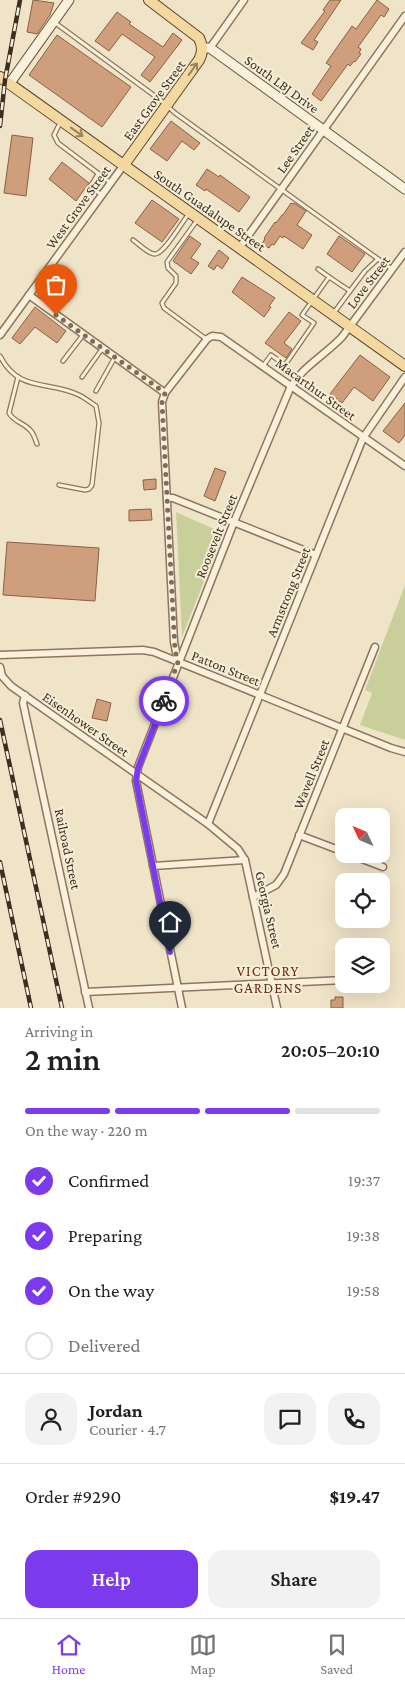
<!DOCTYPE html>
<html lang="en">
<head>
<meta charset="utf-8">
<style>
  body { margin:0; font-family:"Crimson Pro",serif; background:#f2f2f2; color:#202124; height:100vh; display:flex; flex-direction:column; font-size:19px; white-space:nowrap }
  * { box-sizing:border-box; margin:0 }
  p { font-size:16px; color:#757577 }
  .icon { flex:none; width:28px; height:28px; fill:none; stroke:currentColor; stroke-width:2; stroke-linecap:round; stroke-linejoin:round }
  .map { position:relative; height:1008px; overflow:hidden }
  .details { display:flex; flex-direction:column; background:#fff; flex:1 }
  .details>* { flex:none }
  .needle { width:32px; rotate:314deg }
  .controls { position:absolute; left:335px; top:808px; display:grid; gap:10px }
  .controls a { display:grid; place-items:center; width:55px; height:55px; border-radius:10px; background:#fff; box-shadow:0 5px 20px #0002; font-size:25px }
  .pin { position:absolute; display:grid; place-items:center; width:42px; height:42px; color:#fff; margin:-51px -21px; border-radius:50% 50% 50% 0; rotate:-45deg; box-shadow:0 0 5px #0007 }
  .pin .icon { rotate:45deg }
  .courier { position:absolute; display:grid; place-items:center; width:50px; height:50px; margin:-25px; border:4px solid #7c3aed; border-radius:50%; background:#fff; color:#222; box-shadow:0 1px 6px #0007 }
  .overview em { font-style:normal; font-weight:600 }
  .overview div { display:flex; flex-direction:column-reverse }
  .overview { display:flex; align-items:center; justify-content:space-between; height:85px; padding:0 25px }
  h1 { font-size:32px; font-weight:600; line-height:38px }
  .bar { display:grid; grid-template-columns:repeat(4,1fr); gap:8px 5px; align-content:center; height:60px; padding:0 25px }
  .bar i { height:6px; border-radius:4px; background:#e0e0e0 }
  .bar .current { background:#7c3aed }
  .bar p { grid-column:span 4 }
  .line { display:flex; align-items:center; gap:12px; padding:0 25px; border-top:1px solid #e0e0e0 }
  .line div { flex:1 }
  .round { display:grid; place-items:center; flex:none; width:52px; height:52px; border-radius:15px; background:#f2f2f2 }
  ol { padding:0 25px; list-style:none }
  li { display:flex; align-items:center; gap:15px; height:55px }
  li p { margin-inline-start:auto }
  li .icon { padding:5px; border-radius:50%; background:#7c3aed; color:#fff; stroke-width:4 }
  li:last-child { color:#757577 }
  li i { width:28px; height:28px; border:2px solid #e0e0e0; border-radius:50% }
  .primary-button { display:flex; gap:10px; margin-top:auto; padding:10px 25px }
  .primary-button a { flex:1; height:58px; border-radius:15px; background:#7c3aed; color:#fff; font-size:20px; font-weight:600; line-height:58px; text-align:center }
  .primary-button a+a { background:#f2f2f2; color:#202124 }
  .menu { display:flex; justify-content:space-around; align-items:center; height:70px; border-top:1px solid #e0e0e0; background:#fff; font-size:14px; color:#757577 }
  .menu a { display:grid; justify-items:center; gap:2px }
  .menu .current { color:#7c3aed }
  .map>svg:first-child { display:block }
  .green { fill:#c9cf9b }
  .building { fill:#cf9f7d; stroke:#8d5f41 }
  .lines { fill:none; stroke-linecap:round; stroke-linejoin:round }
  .lane-casing { stroke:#8d765c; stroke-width:5.5 }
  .street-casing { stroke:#8d765c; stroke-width:9 }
  .secondary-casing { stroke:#6f573f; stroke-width:11 }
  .primary-casing { stroke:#5b4430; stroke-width:12 }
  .lane { stroke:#faf1dc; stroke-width:3 }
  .street { stroke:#faf1dc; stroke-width:6 }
  .secondary { stroke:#faf1dc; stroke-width:9 }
  .primary { stroke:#f3d9a0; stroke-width:10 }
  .rail-casing { stroke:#3d2e20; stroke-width:4.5 }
  .rail { stroke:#f7eed8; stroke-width:2.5; stroke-dasharray:8; stroke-linecap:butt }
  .oneway { stroke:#988460 }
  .done { stroke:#7c6e5b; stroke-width:5; stroke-dasharray:0 9 }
  .route { stroke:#7c3aed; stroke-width:6 }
  .labels { text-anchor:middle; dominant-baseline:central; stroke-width:4; stroke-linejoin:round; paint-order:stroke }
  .street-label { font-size:14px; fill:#3d2e20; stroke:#f7eed8 }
  .neighbourhood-label { font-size:15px; letter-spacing:1px; fill:#6b2e1e; stroke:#f7eed8 }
</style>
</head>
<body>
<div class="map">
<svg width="405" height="1008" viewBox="0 0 405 1008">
  <rect width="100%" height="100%" fill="#f0e4c8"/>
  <g class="green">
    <polygon points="176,512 223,533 182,637"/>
    <polygon points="405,585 405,740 360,725 372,693 365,690"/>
  </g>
  <g class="building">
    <polygon points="33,0 54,3 50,15 37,34 27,32"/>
    <polygon points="330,0 341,0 314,40 318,42 313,50 301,43 325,11 323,10"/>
    <polygon points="377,0 389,9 384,17 381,15 358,47 361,49 359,53 361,54 355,62 354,61 350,66 348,64 321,101 312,94 331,66 326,63 352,26 356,29"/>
    <polygon points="117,12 131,22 129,24 163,47 173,33 182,40 150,82 141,75 155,57 122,34 109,51 95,41"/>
    <polygon points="57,35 131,87 102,127 29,75"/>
    <polygon points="171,121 200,143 194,150 182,141 167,161 150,149"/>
    <polygon points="12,135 33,138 26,196 4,193"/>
    <polygon points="62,162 89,183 76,201 49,179"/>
    <polygon points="207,169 219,177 220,175 250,197 239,212 206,189 205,191 196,185"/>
    <polygon points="152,200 179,219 162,242 135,223"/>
    <polygon points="291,203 293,204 294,203 306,211 297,225 312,235 303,249 284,236 283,238 280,236 274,245 272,244 269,248 262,244 265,239 264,238 275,222 276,223 282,215 283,215"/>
    <polygon points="190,236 201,244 191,258 199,263 191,274 173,261"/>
    <polygon points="339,236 365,254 352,272 327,254"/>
    <polygon points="219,250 229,258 222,269 217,265 214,270 208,266"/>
    <polygon points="242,277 275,298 269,306 271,307 264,317 232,292"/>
    <polygon points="35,307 66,331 57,343 35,327 20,344 12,338"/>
    <polygon points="289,312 301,321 284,343 292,349 286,358 265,343"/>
    <polygon points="360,355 390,377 373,401 354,387 342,403 330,394"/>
    <polygon points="405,403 405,435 399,443 383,431"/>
    <polygon points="215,468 226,472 215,501 204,496"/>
    <polygon points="156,479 156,489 144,490 143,480"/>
    <polygon points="151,509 152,520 129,521 129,510"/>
    <polygon points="7,542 99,548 95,601 3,595"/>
    <polygon points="97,699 111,703 107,721 92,718"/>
    <polygon points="335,997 343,997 343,1008 331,1008 331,1000 335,1000"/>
  </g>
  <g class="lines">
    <g class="lane-casing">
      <g id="lane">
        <polyline points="54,22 163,102 175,113 392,269"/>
        <polyline points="60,123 54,135 58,143 111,183"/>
        <polyline points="98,174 90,187 102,195"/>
        <polyline points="198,219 167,262 168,268 176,276 176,283 162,303 164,308 206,339"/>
        <path d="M133 240C139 244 147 253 154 254 163 256 182 222 188 215"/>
        <polyline points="318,269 329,277"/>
        <polyline points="350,291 365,271 378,259"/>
        <path d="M0 356C19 393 48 380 79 395 85 398 90 402 96 406L99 423 92 485 89 489 85 490 59 485"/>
        <polyline points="63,361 83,335"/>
        <polyline points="263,366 271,355 285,365 314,323 302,315 329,277 350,291 333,314"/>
        <path d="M18 377 9 413C14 422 22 422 29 429 34 433 35 439 37 444"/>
        <polyline points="82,377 102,349"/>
        <polyline points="96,391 115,357"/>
      </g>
    </g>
    <g class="street-casing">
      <g id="street">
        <polyline points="210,48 244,0"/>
        <polyline points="240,247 405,16"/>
        <polyline points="29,295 165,393"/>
        <polyline points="0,335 123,166"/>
        <polyline points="167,498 173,498 316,555"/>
        <polyline points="0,655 143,650 154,652 391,748 405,752"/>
        <polyline points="178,662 174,642 162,402 165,393 207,339 212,336 221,337 405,466"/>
        <polyline points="0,667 2,676 11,686 208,824 238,849 245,860 277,1008"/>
        <polyline points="25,695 23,703 89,1008"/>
        <polyline points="208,824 363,438 405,377"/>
        <polyline points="299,835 344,852"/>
        <polyline points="349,854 383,867"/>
        <polyline points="153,866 245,860"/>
        <polyline points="253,897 276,885 284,874 375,647"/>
        <polyline points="85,992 344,980"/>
        <path d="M182 1008 136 781 138 767 234 522 291 386C304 366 326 354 342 337L405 252"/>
      </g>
    </g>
    <g class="secondary-casing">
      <g id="secondary">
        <polyline points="203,48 210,48 405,189"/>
        <polyline points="10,83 69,0"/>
      </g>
    </g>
    <g class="primary-casing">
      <g id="primary">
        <polyline points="0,77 405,366"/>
        <path d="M123 166 199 60C203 52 203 47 199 38L149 0"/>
      </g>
    </g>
    <use href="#lane" class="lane"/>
    <use href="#street" class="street"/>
    <use href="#secondary" class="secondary"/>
    <use href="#primary" class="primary"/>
    <g class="rail-casing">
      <g id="rail">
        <polyline points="0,126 5,80 20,0"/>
        <polyline points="0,720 62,1008"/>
        <polyline points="0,862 31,1008"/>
      </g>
    </g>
    <use href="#rail" class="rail"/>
  </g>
  <defs><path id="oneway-shaft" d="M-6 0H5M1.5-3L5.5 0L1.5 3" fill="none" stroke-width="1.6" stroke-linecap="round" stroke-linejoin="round" transform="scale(1.25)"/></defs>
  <g class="oneway">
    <use href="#oneway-shaft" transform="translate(193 69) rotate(-54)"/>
    <use href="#oneway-shaft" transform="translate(77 132) rotate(36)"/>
  </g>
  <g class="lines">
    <polyline class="done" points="56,315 165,393 162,402 175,650 178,662 164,701"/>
    <polyline class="route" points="164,701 138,768 136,781 170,952"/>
  </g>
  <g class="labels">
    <g class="street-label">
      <text transform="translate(282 84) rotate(36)">South LBJ Drive</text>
      <text transform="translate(154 100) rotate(-54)">East Grove Street</text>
      <text transform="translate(295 149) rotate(-55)">Lee Street</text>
      <text transform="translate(78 207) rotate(-54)">West Grove Street</text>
      <text transform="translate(210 210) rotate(35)">South Guadalupe Street</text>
      <text transform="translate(368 282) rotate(-53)">Love Street</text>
      <text transform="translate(316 389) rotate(36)">Macarthur Street</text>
      <text transform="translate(216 536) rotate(-68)">Roosevelt Street</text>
      <text transform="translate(288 592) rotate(-68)">Armstrong Street</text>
      <text transform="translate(226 668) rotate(22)">Patton Street</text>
      <text transform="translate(86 724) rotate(35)">Eisenhower Street</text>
      <text transform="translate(311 774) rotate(-68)">Wavell Street</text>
      <text transform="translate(68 849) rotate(78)">Railroad Street</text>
      <text transform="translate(269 910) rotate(77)">Georgia Street</text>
    </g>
    <g class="neighbourhood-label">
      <text x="268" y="971">VICTORY<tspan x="268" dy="17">GARDENS</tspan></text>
    </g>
  </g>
</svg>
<div class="controls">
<a><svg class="needle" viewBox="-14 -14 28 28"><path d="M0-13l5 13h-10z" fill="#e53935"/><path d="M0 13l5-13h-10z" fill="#757577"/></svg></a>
<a><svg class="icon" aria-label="locate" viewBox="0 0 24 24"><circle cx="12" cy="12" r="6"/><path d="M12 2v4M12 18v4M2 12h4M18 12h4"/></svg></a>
<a><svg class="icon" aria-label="layers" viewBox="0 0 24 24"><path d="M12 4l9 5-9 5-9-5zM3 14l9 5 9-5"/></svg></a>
</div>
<div class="pin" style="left:56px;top:315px;background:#ea580c"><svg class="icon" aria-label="bag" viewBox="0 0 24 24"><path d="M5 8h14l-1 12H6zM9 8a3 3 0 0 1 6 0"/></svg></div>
<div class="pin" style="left:170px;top:952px;background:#1f2937"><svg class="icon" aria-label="home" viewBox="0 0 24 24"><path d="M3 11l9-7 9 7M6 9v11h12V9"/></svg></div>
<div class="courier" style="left:164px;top:701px"><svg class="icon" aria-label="bike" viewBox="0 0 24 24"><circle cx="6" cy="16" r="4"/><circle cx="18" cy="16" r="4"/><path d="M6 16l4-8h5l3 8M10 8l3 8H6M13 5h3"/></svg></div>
</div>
<section class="details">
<div class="overview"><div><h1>2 min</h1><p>Arriving in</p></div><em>20:05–20:10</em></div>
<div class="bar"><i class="current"></i><i class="current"></i><i class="current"></i><i></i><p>On the way · 220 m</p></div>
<ol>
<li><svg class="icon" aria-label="check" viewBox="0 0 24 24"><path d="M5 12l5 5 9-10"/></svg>Confirmed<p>19:37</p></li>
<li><svg class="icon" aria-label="check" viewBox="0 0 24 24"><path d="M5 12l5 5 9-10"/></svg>Preparing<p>19:38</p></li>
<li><svg class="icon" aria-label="check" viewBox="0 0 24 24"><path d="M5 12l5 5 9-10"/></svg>On the way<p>19:58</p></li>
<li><i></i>Delivered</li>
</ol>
<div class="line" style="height:90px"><a class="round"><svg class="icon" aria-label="person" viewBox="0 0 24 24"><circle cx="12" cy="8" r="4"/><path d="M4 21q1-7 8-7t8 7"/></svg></a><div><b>Jordan</b><p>Courier · 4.7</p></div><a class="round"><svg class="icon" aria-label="chat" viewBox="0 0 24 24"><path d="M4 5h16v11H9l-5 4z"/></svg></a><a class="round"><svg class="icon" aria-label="phone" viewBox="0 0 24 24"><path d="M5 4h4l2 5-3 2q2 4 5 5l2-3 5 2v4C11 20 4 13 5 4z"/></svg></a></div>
<div class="line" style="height:65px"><div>Order #9290</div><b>$19.47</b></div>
<div class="primary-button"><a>Help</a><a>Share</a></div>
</section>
<nav class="menu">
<a class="current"><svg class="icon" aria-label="home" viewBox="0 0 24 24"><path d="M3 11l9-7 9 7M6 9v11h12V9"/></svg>Home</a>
<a><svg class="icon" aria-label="map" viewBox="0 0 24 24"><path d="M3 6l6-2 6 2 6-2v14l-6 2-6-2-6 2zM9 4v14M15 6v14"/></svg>Map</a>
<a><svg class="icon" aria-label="saved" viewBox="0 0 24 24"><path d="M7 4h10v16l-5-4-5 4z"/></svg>Saved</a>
</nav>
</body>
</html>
